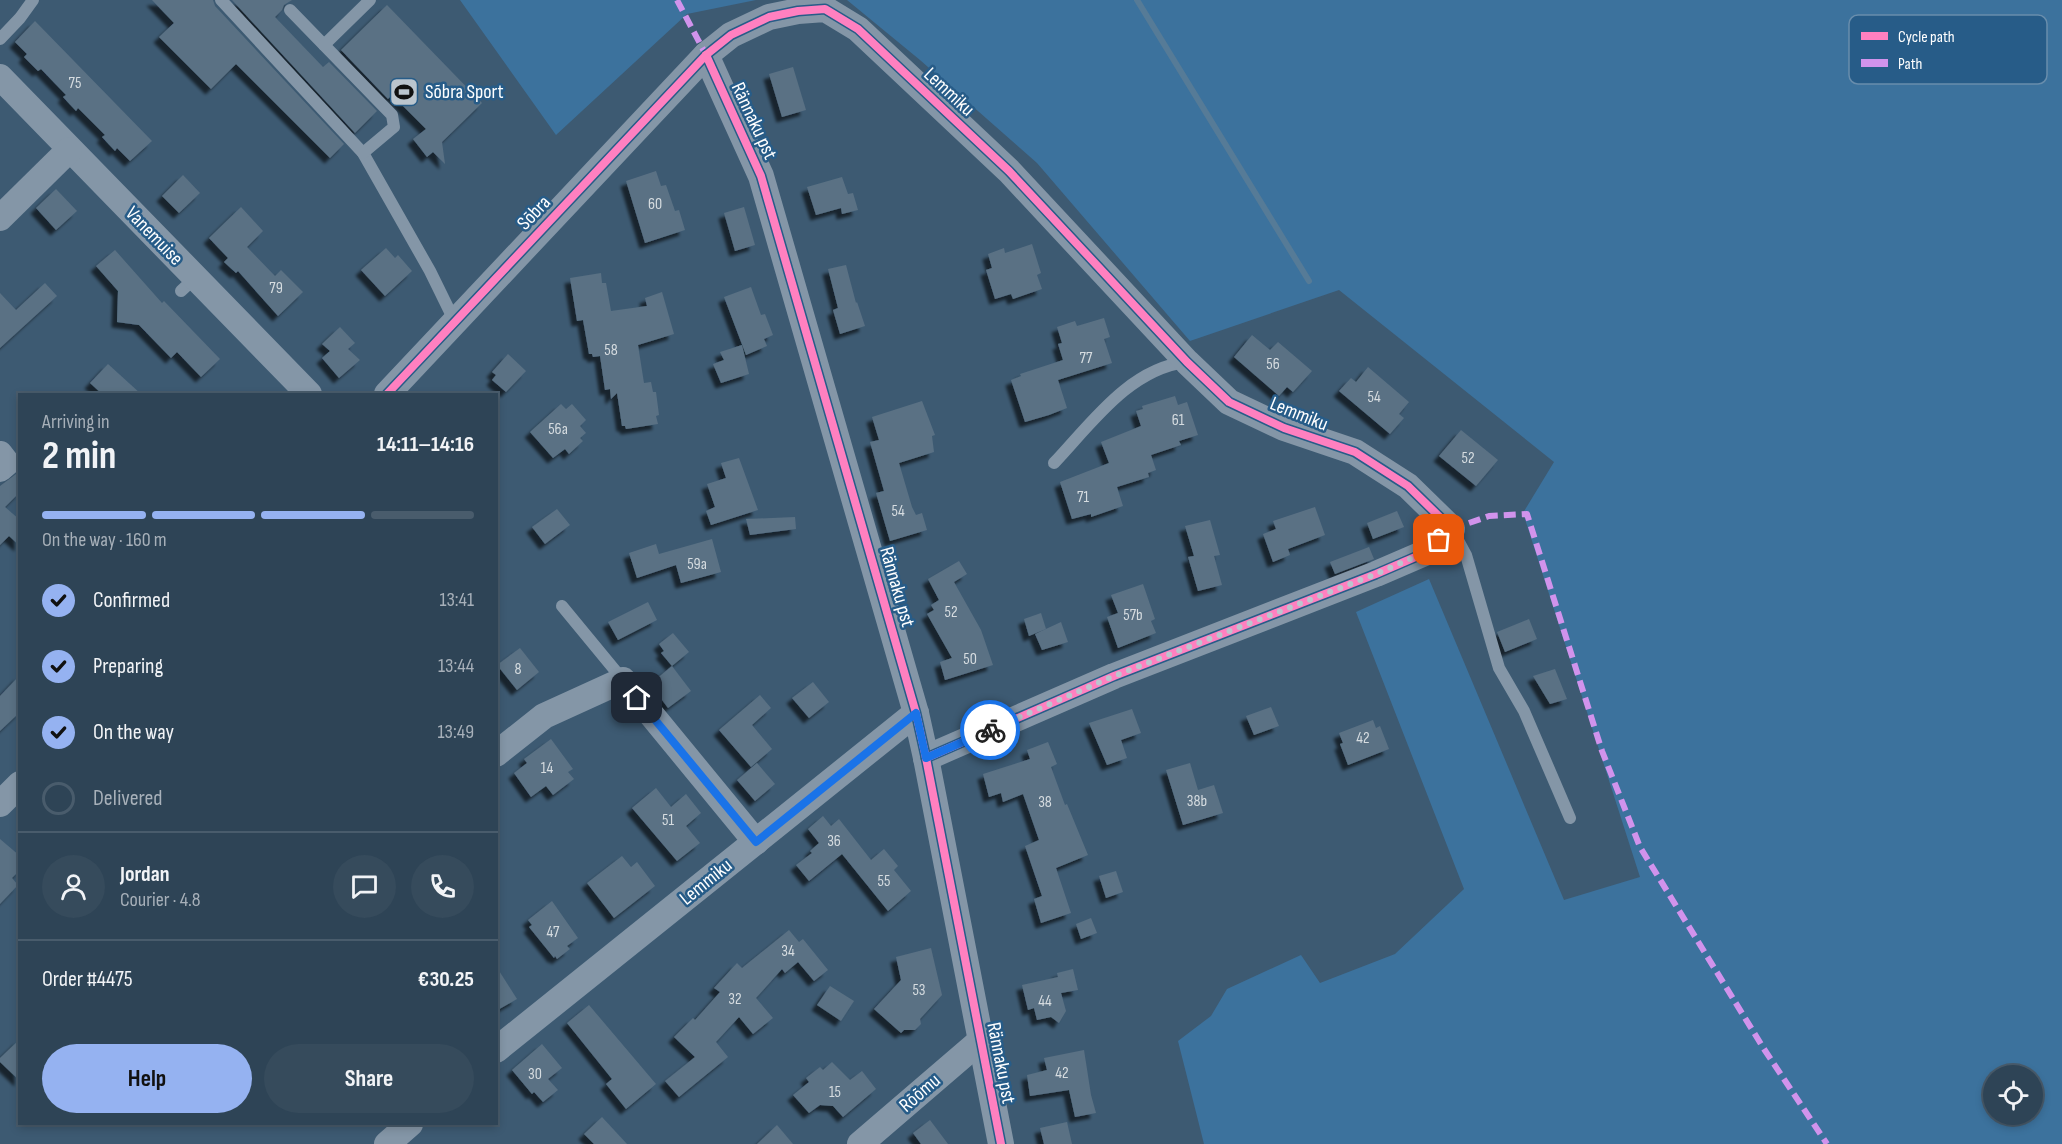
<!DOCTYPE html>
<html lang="en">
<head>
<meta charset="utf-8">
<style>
  body { margin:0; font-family:"Sofia Sans Condensed",sans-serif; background:#364b5c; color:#f1f3f6; height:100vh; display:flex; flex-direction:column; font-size:22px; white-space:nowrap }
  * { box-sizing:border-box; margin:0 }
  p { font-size:20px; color:#a7b0b9 }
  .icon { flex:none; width:33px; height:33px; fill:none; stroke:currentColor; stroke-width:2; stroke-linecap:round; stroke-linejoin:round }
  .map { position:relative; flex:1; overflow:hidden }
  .sheet { position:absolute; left:18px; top:393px; width:480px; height:732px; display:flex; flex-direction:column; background:#2e4456; border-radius:0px; box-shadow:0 3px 9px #0003,0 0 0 2px #495c6c }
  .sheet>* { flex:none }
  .buttons { position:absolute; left:1983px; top:1065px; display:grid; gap:12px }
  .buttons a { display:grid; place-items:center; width:60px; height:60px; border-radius:50%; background:#2e4456; box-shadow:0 3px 9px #0003,0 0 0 2px #495c6c; font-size:30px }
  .pin { position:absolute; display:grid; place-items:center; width:51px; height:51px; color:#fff; margin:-26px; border-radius:12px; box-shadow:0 3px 9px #0006 }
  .courier { position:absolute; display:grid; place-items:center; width:60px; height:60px; margin:-30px; border:4px solid #1a73e8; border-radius:50%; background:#fff; color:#222; box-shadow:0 2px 8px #0007 }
  .head em { font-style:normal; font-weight:700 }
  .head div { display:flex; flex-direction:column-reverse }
  .head { display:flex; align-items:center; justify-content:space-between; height:102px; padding:0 24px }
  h1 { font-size:39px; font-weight:700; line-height:45px }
  .bar { display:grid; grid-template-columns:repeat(4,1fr); gap:9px 6px; align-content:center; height:72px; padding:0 24px }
  .bar i { height:8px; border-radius:4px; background:#495c6c }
  .bar .selected { background:#95b2f1 }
  .bar p { grid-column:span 4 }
  .line { display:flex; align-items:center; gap:15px; padding:0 24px; border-top:2px solid #495c6c }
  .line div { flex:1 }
  .round { display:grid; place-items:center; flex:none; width:63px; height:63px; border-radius:32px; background:#364b5c }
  ol { padding:0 24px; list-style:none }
  li { display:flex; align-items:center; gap:18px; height:66px }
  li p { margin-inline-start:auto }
  li .icon { padding:6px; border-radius:50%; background:#95b2f1; color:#111; stroke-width:4 }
  li:last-child { color:#a7b0b9 }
  li i { width:33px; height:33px; border:3px solid #495c6c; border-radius:50% }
  .action { display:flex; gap:12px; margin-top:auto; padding:12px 24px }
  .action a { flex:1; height:69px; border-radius:36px; background:#95b2f1; color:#111; font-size:24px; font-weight:700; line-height:69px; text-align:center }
  .action a+a { background:#364b5c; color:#f1f3f6 }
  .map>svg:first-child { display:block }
  .green { fill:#3c729d; fill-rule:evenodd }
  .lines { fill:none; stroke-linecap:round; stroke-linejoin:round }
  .stream { stroke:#567b97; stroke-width:6 }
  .building { fill:#5a7184; filter:url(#shadow) }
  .lane { stroke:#8496a7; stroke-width:12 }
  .street { stroke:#8496a7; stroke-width:26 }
  .quiet { stroke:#d193ec; stroke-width:6; stroke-dasharray:12 6; stroke-linecap:butt }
  .cycleway-casing { stroke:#275c88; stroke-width:11 }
  .cycleway { stroke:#ff80c0; stroke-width:8 }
  .done { stroke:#bbc5ce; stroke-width:6; stroke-dasharray:0 10.8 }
  .route { stroke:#1a73e8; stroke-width:8 }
  .labels { text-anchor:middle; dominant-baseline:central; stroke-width:5; stroke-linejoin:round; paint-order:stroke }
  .number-label { font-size:16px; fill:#d6dce0 }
  .poi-label { font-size:20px; fill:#fff; stroke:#275c88; text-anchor:start }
  .street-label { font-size:20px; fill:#fff; stroke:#275c88 }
  .key { fill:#275c88; stroke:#688dac; stroke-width:1.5 }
  .key-label { font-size:16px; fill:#fff }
</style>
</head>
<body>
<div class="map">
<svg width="2062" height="1144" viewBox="0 0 2062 1144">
  <defs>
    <filter id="shadow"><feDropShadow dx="-5.5" dy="5.5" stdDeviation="1.5" flood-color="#0009"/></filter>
  </defs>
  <rect width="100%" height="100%" fill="#3d5a72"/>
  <g class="green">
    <polygon points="460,0 756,0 687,14 556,135"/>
    <path d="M847 0H2062V1144H1204L1178 1041 1211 1016 1227 989 1301 955 1320 983 1395 954 1464 889 1356 612 1429 579 1564 900 1640 877 1523 513 1554 462 1339 290 1190 341 1037 163 920 60ZM1994 1076H2032V1114H1994Z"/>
  </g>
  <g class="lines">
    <polyline class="stream" points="1137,0 1309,281"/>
  </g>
  <g class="building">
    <polygon points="152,0 213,0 215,6 344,144 330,158 236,64 211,89 159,37 174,23"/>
    <polygon points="232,0 292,0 284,5 282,10 275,17 323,67 329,62 377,111 355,133"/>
    <polygon points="387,5 482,103 442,142 445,164 433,152 427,157 413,139 426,129 392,95 388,99 341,50"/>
    <polygon points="35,21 152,141 130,161 117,148 115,151 102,137 105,135 78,108 76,111 63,97 66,95 41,69 38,71 24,57 27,54 15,42"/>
    <polygon points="793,67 806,110 782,117 769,74"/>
    <polygon points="656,171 661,186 666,185 675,211 679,210 685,230 645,243 626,181"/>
    <polygon points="183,175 200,193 179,213 162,196"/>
    <polygon points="842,177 848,194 853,193 858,210 842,214 841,208 816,215 807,187"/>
    <polygon points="56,189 77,211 56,230 36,208"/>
    <polygon points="241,207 263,231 247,247 275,276 281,270 303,292 278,316 238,271 236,273 224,262 228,258 209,238"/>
    <polygon points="744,207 755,245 735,251 724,213"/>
    <polygon points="1032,244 1041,273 1037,275 1042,289 1013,299 1011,294 995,299 986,270 992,268 988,254 1004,248 1005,253"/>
    <polygon points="386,248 395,258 398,255 412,271 385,296 361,270"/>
    <polygon points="115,250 162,303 164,301 220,359 201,377 177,352 171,358 139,325 117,322 118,291 96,266"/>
    <polygon points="846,265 856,303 857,302 865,326 840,334 833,310 838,308 828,269"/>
    <polygon points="601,273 602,283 606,283 611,311 647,306 645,298 662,292 674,334 638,345 644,383 651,382 653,392 656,392 659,415 656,416 658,424 626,429 625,426 622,426 617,393 611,399 610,389 605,390 600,356 593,357 592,354 589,354 583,320 577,321 570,278"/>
    <polygon points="45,283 57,296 0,348 0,293 16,310"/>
    <polygon points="751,287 761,315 765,314 773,335 764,339 767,346 746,355 724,297"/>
    <polygon points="1104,318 1110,337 1104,339 1112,363 1058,380 1067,408 1049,415 1025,422 1011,380 1021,376 1020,374 1063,360 1058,344 1062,343 1057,327 1075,321 1077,326"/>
    <polygon points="340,327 355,343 348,349 360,360 339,378 322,358 330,351 322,344"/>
    <polygon points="1252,335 1270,350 1278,342 1312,371 1293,392 1287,387 1279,396 1234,357"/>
    <polygon points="742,345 749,374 721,383 713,364 724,360 720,352"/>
    <polygon points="508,354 526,371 506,392 492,380 496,375 492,372"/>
    <polygon points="108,364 141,394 102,394 90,383"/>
    <polygon points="1368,367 1409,402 1399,414 1404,418 1390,434 1339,391 1351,378 1356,382"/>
    <polygon points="1175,396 1178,405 1187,402 1198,435 1179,441 1181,445 1151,455 1156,470 1148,473 1149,477 1117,487 1123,506 1091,517 1091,514 1072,519 1060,482 1109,463 1101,442 1141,426 1136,411 1143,409 1142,406"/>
    <polygon points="922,401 935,435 932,436 934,452 899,463 912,507 916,515 922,513 927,530 890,541 876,493 884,491 870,442 879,440 872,417"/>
    <polygon points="561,404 566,409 572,404 586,420 580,426 586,433 580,438 583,441 569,454 565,449 553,458 530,432"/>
    <polygon points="1461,430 1498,460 1476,486 1439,456"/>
    <polygon points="739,458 758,510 711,525 706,511 715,507 707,484 726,478 721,463"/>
    <polygon points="20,471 20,492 5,507 20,520 20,546 9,536 0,545 0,486"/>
    <polygon points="1315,507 1325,535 1288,549 1290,555 1273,562 1263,534 1276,529 1273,521"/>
    <polygon points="557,509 570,525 545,544 532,527"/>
    <polygon points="1397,511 1404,527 1373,539 1367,523"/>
    <polygon points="795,517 796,529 750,535 746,519"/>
    <polygon points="1210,520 1220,555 1214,556 1222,585 1198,591 1188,557 1194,556 1185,526"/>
    <polygon points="712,539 721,572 681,583 676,565 637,578 629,553 656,544 659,554"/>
    <polygon points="1369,547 1374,559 1335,574 1330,562"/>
    <polygon points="959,561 967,574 954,582 981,630 993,665 945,680 940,662 952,658 927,614 934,610 931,605 939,600 928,579"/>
    <polygon points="1143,584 1155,619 1151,621 1156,633 1118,648 1107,617 1118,613 1111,595"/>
    <polygon points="648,602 657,620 618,640 608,622"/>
    <polygon points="1041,613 1046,629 1029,636 1024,619"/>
    <polygon points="1529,619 1537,639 1505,652 1497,632"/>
    <polygon points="1061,622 1068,642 1042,650 1035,634"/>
    <polygon points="673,633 689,652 672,666 661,653 664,651 659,644"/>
    <polygon points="520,648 539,672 517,690 497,665"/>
    <polygon points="672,666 691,691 668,708 650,684"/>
    <polygon points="1555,669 1567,699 1550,704 1533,676"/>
    <polygon points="20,675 20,712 0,731 0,696"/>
    <polygon points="813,682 829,702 809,718 792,698"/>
    <polygon points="760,695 771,708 752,725 772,749 751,767 719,730"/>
    <polygon points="1271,707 1279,726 1254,735 1246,716"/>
    <polygon points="1132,709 1141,733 1121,740 1127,758 1107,765 1089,723"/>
    <polygon points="1373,720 1376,728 1380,726 1389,749 1348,765 1340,744 1343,743 1339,733"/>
    <polygon points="551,739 573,769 568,772 574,779 553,795 546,786 531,797 514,773 527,763 524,759"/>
    <polygon points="1048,742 1057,764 1051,767 1065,805 1067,804 1088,855 1056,868 1071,913 1041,923 1034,899 1042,896 1025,846 1039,840 1023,794 1003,802 1001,793 989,797 983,774 1030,759 1027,750"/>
    <polygon points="757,763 775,784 755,801 737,780"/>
    <polygon points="1190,763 1198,790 1214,785 1223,813 1183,825 1166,770"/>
    <polygon points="656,788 671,807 686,794 701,813 686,826 700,843 677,861 632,808"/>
    <polygon points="823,816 831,826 839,819 871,860 884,849 898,866 894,870 911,891 888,911 842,854 809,881 796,865 812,853 810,851 819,843 808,829"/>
    <polygon points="0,839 20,856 20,870 12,878 18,885 0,904"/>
    <polygon points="622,856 631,867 637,862 655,886 614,918 587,883"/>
    <polygon points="1116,871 1123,892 1106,898 1099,876"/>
    <polygon points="552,901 578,938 567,946 570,949 557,959 555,956 554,958 529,927 532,925 528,920"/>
    <polygon points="1091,918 1097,933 1081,939 1076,924"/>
    <polygon points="789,930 799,942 803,939 828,970 814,981 798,962 785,973 782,969 756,998 773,1018 753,1034 739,1017 716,1042 728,1057 679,1097 665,1081 695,1057 674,1037 693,1018 695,1020 720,992 714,988 737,963 742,968"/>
    <polygon points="931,948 942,995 920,1019 921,1024 915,1030 904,1030 901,1033 874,1009 901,980 896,957"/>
    <polygon points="496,966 517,999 496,1011"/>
    <polygon points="1073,969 1078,990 1061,993 1066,1011 1059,1023 1051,1017 1037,1020 1034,1008 1028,1010 1022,985 1058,977 1057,973"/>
    <polygon points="830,986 854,1001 841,1021 817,1005"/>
    <polygon points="589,1005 656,1084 626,1109 606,1084 612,1079 567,1023"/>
    <polygon points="20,1039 20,1081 0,1062 0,1058"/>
    <polygon points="542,1044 562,1068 548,1079 558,1090 543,1102 534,1092 532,1094 512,1070"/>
    <polygon points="1084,1050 1091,1095 1096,1113 1075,1117 1069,1090 1030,1096 1027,1075 1047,1070 1044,1058"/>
    <polygon points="832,1062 850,1080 862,1071 876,1089 843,1117 833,1106 820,1105 809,1113 793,1095 809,1082 806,1078 820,1067 823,1070"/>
    <polygon points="602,1117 627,1144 594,1144 584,1134"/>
    <polygon points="930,1120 948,1144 921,1144 913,1133"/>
    <polygon points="1067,1122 1072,1144 1044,1144 1040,1128"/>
    <polygon points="777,1125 793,1144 757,1144"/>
  </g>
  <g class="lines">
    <g class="lane">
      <polyline points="221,0 363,153 430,271 455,322"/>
      <polyline points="290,10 392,115 394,127 363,153"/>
      <polyline points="0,39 20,18 33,0"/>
      <polyline points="324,45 370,0"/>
      <polyline points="181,291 195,278"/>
      <path d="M1054 463C1091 424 1129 369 1186 362"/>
      <polyline points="1452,529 1466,555 1499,668 1524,711 1570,818"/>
      <polyline points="562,606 623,680"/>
    </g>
    <g class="street">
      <polyline points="706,55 761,176 916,713 926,758 1001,1144"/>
      <polyline points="0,77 309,394"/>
      <polyline points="0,218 69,150"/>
      <polyline points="387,394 706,55 731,35 769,17 798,11 825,9 858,29 1009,171 1187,362 1229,402 1284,428 1355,452 1408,486 1452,529 1427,552 1376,574 1114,676 926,758"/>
      <polyline points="0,454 7,463 0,469"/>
      <polyline points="496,754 544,716 623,680 756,842"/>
      <polyline points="0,804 20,784"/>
      <polyline points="496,1050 916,713"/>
      <polyline points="387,1144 410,1124"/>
      <polyline points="860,1144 980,1041"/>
    </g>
    <g class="quiet">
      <polyline points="677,0 706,55"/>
      <polyline points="1452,529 1489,516 1527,514 1602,751 1640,847 1764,1049 1827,1144"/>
    </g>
    <g class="cycleway-casing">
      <g id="cycleway">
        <polyline points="706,55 761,176 916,713 926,758 1001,1144"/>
        <polyline points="387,394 706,55 731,35 769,17 798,11 825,9 858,29 1009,171 1187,362 1229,402 1284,428 1355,452 1408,486 1452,529 1427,552 1376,574 1114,676 926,758"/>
      </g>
    </g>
    <use href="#cycleway" class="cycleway"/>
  </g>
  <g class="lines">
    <polyline class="done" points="990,730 1114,676 1376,574 1426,552 1439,540"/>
    <polyline class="route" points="637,698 756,842 916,713 926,758 990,730"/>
  </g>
  <defs>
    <g id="stadium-square" transform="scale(1.5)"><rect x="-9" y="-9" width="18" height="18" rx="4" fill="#bbc5ce" stroke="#275c88"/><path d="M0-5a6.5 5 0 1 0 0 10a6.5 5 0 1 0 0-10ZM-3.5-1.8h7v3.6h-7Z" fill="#111"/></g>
  </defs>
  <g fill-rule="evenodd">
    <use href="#stadium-square" x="404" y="92"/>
  </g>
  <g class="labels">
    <g class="number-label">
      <text x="75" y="83">75</text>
      <text x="655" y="204">60</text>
      <text x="276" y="288">79</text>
      <text x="611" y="350">58</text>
      <text x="1086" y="358">77</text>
      <text x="1273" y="364">56</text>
      <text x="1374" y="397">54</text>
      <text x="1178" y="420">61</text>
      <text x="558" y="429">56a</text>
      <text x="1468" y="458">52</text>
      <text x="1083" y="497">71</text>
      <text x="898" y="511">54</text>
      <text x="697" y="564">59a</text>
      <text x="951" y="612">52</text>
      <text x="1133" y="615">57b</text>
      <text x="970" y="659">50</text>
      <text x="518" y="669">8</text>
      <text x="1363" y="738">42</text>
      <text x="547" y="768">14</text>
      <text x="1197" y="801">38b</text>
      <text x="1045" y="802">38</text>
      <text x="668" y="820">51</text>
      <text x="834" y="841">36</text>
      <text x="884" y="881">55</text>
      <text x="553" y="932">47</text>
      <text x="788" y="951">34</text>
      <text x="919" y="990">53</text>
      <text x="735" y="999">32</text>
      <text x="1045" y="1001">44</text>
      <text x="1062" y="1073">42</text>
      <text x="535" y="1074">30</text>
      <text x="835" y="1092">15</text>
    </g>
    <g class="poi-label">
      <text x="425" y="92">Sõbra Sport</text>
    </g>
    <g class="street-label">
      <text transform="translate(949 92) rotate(43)">Lemmiku</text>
      <text transform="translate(754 121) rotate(65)">Rännaku pst</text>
      <text transform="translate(534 213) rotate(-47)">Sõbra</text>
      <text transform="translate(154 236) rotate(46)">Vanemuise</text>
      <text transform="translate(1299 414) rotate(22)">Lemmiku</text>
      <text transform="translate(897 587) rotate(74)">Rännaku pst</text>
      <text transform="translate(706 882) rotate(-39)">Lemmiku</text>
      <text transform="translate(1001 1063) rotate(79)">Rännaku pst</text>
      <text transform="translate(920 1093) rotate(-41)">Rõõmu</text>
    </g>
  </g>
  <rect x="1849" y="15" width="198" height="69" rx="9" class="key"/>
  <rect x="1861" y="32" width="27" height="8" fill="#ff80c0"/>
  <rect x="1861" y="59" width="27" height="8" fill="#d193ec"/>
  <g class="key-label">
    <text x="1898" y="42">Cycle path</text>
    <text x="1898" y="69">Path</text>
  </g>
</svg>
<div class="buttons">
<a><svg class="icon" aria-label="locate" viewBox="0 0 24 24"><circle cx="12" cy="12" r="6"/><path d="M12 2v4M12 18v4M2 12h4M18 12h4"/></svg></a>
</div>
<div class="pin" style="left:1439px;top:540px;background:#ea580c"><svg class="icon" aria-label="bag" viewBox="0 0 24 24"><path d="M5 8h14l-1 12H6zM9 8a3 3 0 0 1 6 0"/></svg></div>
<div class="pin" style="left:637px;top:698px;background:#1f2937"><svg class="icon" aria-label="home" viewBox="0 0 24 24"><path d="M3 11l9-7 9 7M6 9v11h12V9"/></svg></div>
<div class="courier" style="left:990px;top:730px"><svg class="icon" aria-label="bike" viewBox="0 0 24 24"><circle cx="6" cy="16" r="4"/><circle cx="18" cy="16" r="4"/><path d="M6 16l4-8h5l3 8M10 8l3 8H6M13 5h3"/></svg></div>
<section class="sheet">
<div class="head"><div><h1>2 min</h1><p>Arriving in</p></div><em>14:11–14:16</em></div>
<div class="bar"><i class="selected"></i><i class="selected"></i><i class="selected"></i><i></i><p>On the way · 160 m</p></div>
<ol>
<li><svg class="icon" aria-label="check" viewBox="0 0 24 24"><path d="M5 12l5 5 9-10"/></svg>Confirmed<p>13:41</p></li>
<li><svg class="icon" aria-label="check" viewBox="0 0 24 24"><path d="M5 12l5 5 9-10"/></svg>Preparing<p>13:44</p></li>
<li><svg class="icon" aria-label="check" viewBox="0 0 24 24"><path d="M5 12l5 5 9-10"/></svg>On the way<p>13:49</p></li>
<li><i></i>Delivered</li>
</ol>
<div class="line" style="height:108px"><a class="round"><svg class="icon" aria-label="person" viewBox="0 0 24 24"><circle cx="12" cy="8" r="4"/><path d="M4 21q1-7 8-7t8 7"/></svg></a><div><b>Jordan</b><p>Courier · 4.8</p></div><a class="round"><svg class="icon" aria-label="chat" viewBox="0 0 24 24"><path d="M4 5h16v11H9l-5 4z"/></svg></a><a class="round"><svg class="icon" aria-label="phone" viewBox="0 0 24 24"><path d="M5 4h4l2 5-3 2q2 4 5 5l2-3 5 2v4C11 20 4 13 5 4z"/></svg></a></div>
<div class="line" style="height:78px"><div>Order #4475</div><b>€30.25</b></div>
<div class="action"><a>Help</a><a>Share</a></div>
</section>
</div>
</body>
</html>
